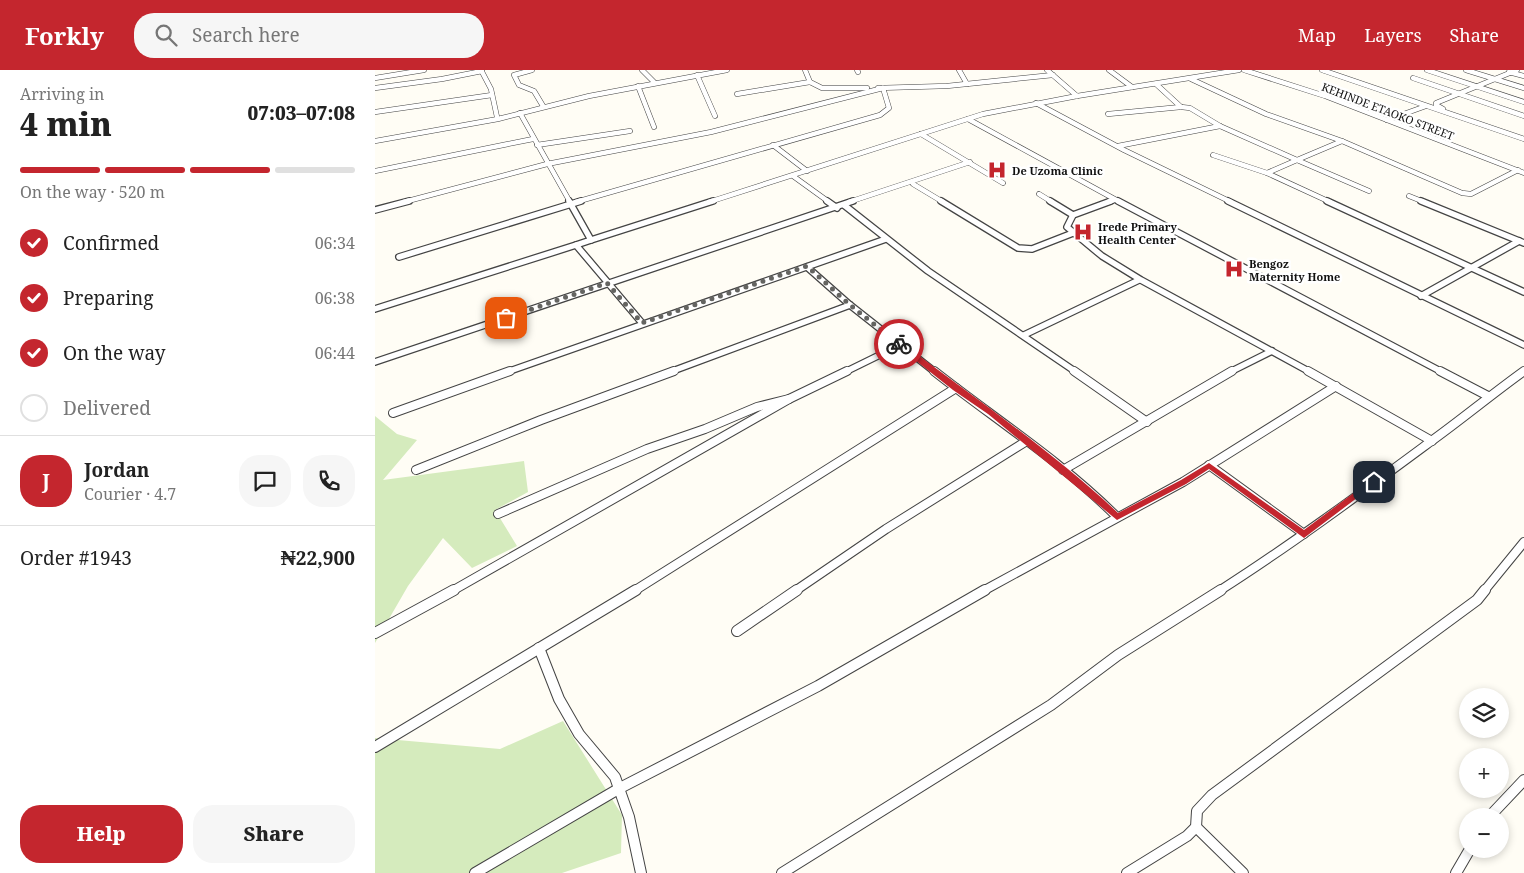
<!DOCTYPE html>
<html lang="en">
<head>
<meta charset="utf-8">
<style>
  body { margin:0; font-family:"Noto Serif",serif; background:#f6f6f6; color:#222; height:100vh; display:flex; flex-direction:column; font-size:19px; white-space:nowrap }
  * { box-sizing:border-box; margin:0 }
  p { font-size:16px; color:#767676 }
  .icon { flex:none; width:28px; height:28px; fill:none; stroke:currentColor; stroke-width:2; stroke-linecap:round; stroke-linejoin:round }
  .map { position:relative; flex:1; overflow:hidden }
  .panel { display:flex; flex-direction:column; background:#fff; width:375px }
  .panel>* { flex:none }
  .fabs { position:absolute; left:1084px; top:618px; display:grid; gap:10px }
  .fabs a { display:grid; place-items:center; width:50px; height:50px; border-radius:50%; background:#fff; box-shadow:0 2px 8px #0003; font-size:25px }
  .pin { position:absolute; display:grid; place-items:center; width:42px; height:42px; color:#fff; margin:-21px; border-radius:10px; box-shadow:0 2px 8px #0006 }
  .courier { position:absolute; display:grid; place-items:center; width:50px; height:50px; margin:-25px; border:4px solid #c4262e; border-radius:50%; background:#fff; color:#222; box-shadow:0 1px 6px #0007 }
  .headline em { font-style:normal; font-weight:800 }
  .headline div { display:flex; flex-direction:column-reverse }
  .headline { display:flex; align-items:center; justify-content:space-between; height:85px; padding:0 20px }
  h1 { font-size:32px; font-weight:800; line-height:38px }
  .bar { display:grid; grid-template-columns:repeat(4,1fr); gap:8px 5px; align-content:center; height:60px; padding:0 20px }
  .bar i { height:6px; border-radius:4px; background:#e0e0e0 }
  .bar .active { background:#c4262e }
  .bar p { grid-column:span 4 }
  .line { display:flex; align-items:center; gap:12px; padding:0 20px; border-top:1px solid #e0e0e0 }
  .line div { flex:1 }
  .round { display:grid; place-items:center; flex:none; width:52px; height:52px; border-radius:20px; background:#f6f6f6 }
  ol { padding:0 20px; list-style:none }
  li { display:flex; align-items:center; gap:15px; height:55px }
  li p { margin-inline-start:auto }
  li .icon { padding:5px; border-radius:50%; background:#c4262e; color:#fff; stroke-width:4 }
  li:last-child { color:#767676 }
  li i { width:28px; height:28px; border:2px solid #e0e0e0; border-radius:50% }
  .cta { display:flex; gap:10px; margin-top:auto; padding:10px 20px }
  .cta a { flex:1; height:58px; border-radius:20px; background:#c4262e; color:#fff; font-size:20px; font-weight:800; line-height:58px; text-align:center }
  .cta a+a { background:#f6f6f6; color:#222 }
  header { display:flex; align-items:center; gap:30px; box-sizing:border-box; height:70px; padding:0 25px; background:#c4262e; color:#fff }
  header strong { font-size:24px }
  nav { display:flex; gap:28px; margin-inline-start:auto; font-size:18px }
  .search { width:350px; height:45px; background:#f6f6f6; display:flex; align-items:center; gap:12px; box-sizing:border-box; padding:0 18px; border-radius:20px; color:#767676; font-size:19px }
  main { display:flex; flex:1; min-height:0 }
  .map>svg:first-child { display:block }
  .green { fill:#d5ebbd }
  .lines { fill:none; stroke-linecap:round; stroke-linejoin:round }
  .minor-far3-casing { stroke:#444; stroke-width:5.5 }
  .minor-far2-casing { stroke:#444; stroke-width:8 }
  .minor-far1-casing { stroke:#444; stroke-width:10 }
  .minor-casing { stroke:#444; stroke-width:12 }
  .minor-far3 { stroke:#fff; stroke-width:4.5 }
  .minor-far2 { stroke:#fff; stroke-width:5.5 }
  .minor-far1 { stroke:#fff; stroke-width:8 }
  .minor { stroke:#fff; stroke-width:10 }
  .route { fill:#c4262e }
  .done { stroke:#646461; stroke-width:5; stroke-dasharray:0 9 }
  .labels { text-anchor:middle; dominant-baseline:central; stroke-width:5; stroke-linejoin:round; paint-order:stroke }
  .far-street-label { font-size:11px; fill:#111; stroke:#fff }
  .far-poi-label { font-size:11px; font-weight:bold; fill:#111; stroke:#fff; text-anchor:start }
</style>
</head>
<body>
<header>
<strong>Forkly</strong>
<div class="search"><svg class="icon" aria-label="search" viewBox="0 0 24 24"><circle cx="10" cy="10" r="6"/><path d="M15 15l6 6"/></svg>Search here</div>
<nav><a>Map</a><a>Layers</a><a>Share</a></nav>
</header>
<main>
<section class="panel">
<div class="headline"><div><h1>4 min</h1><p>Arriving in</p></div><em>07:03–07:08</em></div>
<div class="bar"><i class="active"></i><i class="active"></i><i class="active"></i><i></i><p>On the way · 520 m</p></div>
<ol>
<li><svg class="icon" aria-label="check" viewBox="0 0 24 24"><path d="M5 12l5 5 9-10"/></svg>Confirmed<p>06:34</p></li>
<li><svg class="icon" aria-label="check" viewBox="0 0 24 24"><path d="M5 12l5 5 9-10"/></svg>Preparing<p>06:38</p></li>
<li><svg class="icon" aria-label="check" viewBox="0 0 24 24"><path d="M5 12l5 5 9-10"/></svg>On the way<p>06:44</p></li>
<li><i></i>Delivered</li>
</ol>
<div class="line" style="height:90px"><b class="round" style="background:#c4262e;color:#fff">J</b><div><b>Jordan</b><p>Courier · 4.7</p></div><a class="round"><svg class="icon" aria-label="chat" viewBox="0 0 24 24"><path d="M4 5h16v11H9l-5 4z"/></svg></a><a class="round"><svg class="icon" aria-label="phone" viewBox="0 0 24 24"><path d="M5 4h4l2 5-3 2q2 4 5 5l2-3 5 2v4C11 20 4 13 5 4z"/></svg></a></div>
<div class="line" style="height:65px"><div>Order #1943</div><b>₦22,900</b></div>
<div class="cta"><a>Help</a><a>Share</a></div>
</section>
<div class="map">
<svg width="1149" height="803" viewBox="0 0 1149 803">
  <rect width="100%" height="100%" fill="#fffdf5"/>
  <g class="green">
    <polygon points="0,346 22,364 42,370 8,410 149,391 153,422 120,440 142,476 97,498 68,468 33,516 0,573"/>
    <polygon points="188,651 247,745 246,783 187,803 0,803 0,668 125,679"/>
  </g>
  <g class="lines">
    <g class="minor-far3-casing">
      <g id="minor-far3">
        <polyline points="106,0 116,19 122,47"/>
        <polyline points="157,0 139,5 144,15 159,21 168,36"/>
        <polyline points="267,0 279,12"/>
        <polyline points="430,0 435,12 447,18 492,18"/>
        <polyline points="482,0 483,2"/>
        <polyline points="584,0 592,14"/>
        <polyline points="672,0 702,26"/>
        <polyline points="734,0 757,17"/>
        <polyline points="869,0 950,26 1149,103"/>
        <polyline points="947,0 1149,69"/>
        <polyline points="1052,0 1149,32"/>
        <polyline points="1091,0 1149,18"/>
        <polyline points="1134,2 1149,6"/>
        <polyline points="322,5 340,46"/>
        <polyline points="0,8 49,0"/>
        <polyline points="1038,8 1149,46"/>
        <polyline points="816,9 891,44 967,71 1087,123 1096,124 1143,100"/>
        <polyline points="781,14 806,37 815,38 845,56 922,90 967,71"/>
        <polyline points="263,16 279,57"/>
        <polyline points="0,18 67,9 107,1"/>
        <polyline points="503,18 572,16 678,5"/>
        <polyline points="362,24 435,12"/>
        <polyline points="661,33 749,80 856,132"/>
        <polyline points="1068,39 1061,35 1061,33 1142,0"/>
        <polyline points="0,42 117,25"/>
        <polyline points="145,43 195,132"/>
        <polyline points="733,44 806,37"/>
        <polyline points="593,49 745,132"/>
        <polyline points="1012,50 1051,36"/>
        <polyline points="546,64 628,113"/>
        <polyline points="0,71 123,49 214,26 352,0"/>
        <polyline points="162,75 255,61"/>
        <polyline points="398,75 432,101"/>
        <polyline points="743,76 845,56"/>
        <polyline points="838,85 892,103"/>
        <polyline points="0,101 158,69"/>
        <polyline points="418,106 454,132"/>
        <polyline points="538,114 568,132"/>
        <polyline points="664,124 677,132"/>
        <polyline points="1034,126 1049,132"/>
        <polyline points="29,132 172,94 336,62 508,18"/>
        <polyline points="201,132 505,45 514,38 508,18"/>
        <polyline points="334,132 608,44 702,26 864,0"/>
        <polyline points="474,132 595,92"/>
        <polyline points="733,132 739,130"/>
        <polyline points="955,132 892,103 922,90 994,121"/>
      </g>
    </g>
    <g class="minor-far2-casing">
      <g id="minor-far2">
        <polyline points="194,131 216,170 201,175 267,253"/>
        <polyline points="452,131 462,138"/>
        <polyline points="566,131 643,178 657,179 698,163"/>
        <polyline points="675,131 698,145"/>
        <polyline points="736,131 698,145 692,157 727,186 766,210 935,302"/>
        <polyline points="743,131 1067,302"/>
        <polyline points="853,131 1149,275"/>
        <polyline points="952,131 1149,222"/>
        <polyline points="1046,131 1149,173"/>
        <polyline points="469,135 553,201 701,302"/>
        <polyline points="0,140 34,131"/>
        <polyline points="216,170 338,131"/>
        <polyline points="24,187 206,131"/>
        <polyline points="432,197 475,235 560,302"/>
        <polyline points="1046,226 1144,171"/>
        <polyline points="0,239 201,175"/>
        <polyline points="649,265 764,210"/>
        <polyline points="0,292 478,131"/>
        <polyline points="132,302 511,169"/>
        <polyline points="295,302 475,235"/>
        <polyline points="470,302 525,275"/>
        <polyline points="855,302 897,281"/>
      </g>
    </g>
    <g class="minor-far1-casing">
      <g id="minor-far1">
        <path d="M559 301C620 349 687 392 742 447"/>
        <polyline points="699,301 772,352"/>
        <polyline points="933,301 1057,371"/>
        <polyline points="1065,301 1113,326"/>
        <polyline points="18,343 135,301"/>
        <polyline points="834,395 929,464"/>
        <polyline points="41,400 166,350 299,301"/>
        <polyline points="688,400 857,301"/>
        <polyline points="123,444 272,379 330,359 382,337 414,329 472,301"/>
        <polyline points="77,521 414,329"/>
        <polyline points="259,521 581,318"/>
        <polyline points="420,521 511,459 650,372"/>
        <polyline points="608,521 808,412 961,316"/>
        <path d="M844 521C916 475 986 423 1055 372 1087 349 1117 324 1149 301"/>
        <polyline points="1109,521 1149,472"/>
      </g>
    </g>
    <g class="minor-casing">
      <g id="minor">
        <polyline points="362,561 422,520"/>
        <polyline points="0,563 79,520"/>
        <polyline points="164,578 184,629 204,664 240,707 254,747 266,803"/>
        <polyline points="0,677 261,520"/>
        <polyline points="1115,746 1149,710"/>
        <polyline points="821,757 868,803"/>
        <polyline points="100,803 245,718 443,616 610,520"/>
        <polyline points="407,803 676,635 743,585 846,520"/>
        <polyline points="752,803 812,766 821,757 822,741 837,725 1102,530 1110,520"/>
        <polyline points="1081,803 1095,779"/>
      </g>
    </g>
    <use href="#minor-far3" class="minor-far3"/>
    <use href="#minor-far2" class="minor-far2"/>
    <use href="#minor-far1" class="minor-far1"/>
    <use href="#minor" class="minor"/>
  </g>
  <path class="route" d="M521 272H526C599 328 676 380 743 443L806 410 834 393 929 460 996 410H1002L1003 412 929 468 834 399 811 414 742 450 613 344 578 320 521 275Z"/>
  <g class="lines">
    <polyline class="done" points="131,248 232,213 267,253 432,196 475,235 524,274"/>
  </g>
  <defs>
    <g id="hospital-bare" transform="scale(1.5)"><path d="M-5-5h3v3.5h4V-5h3V5h-3V1.5h-4V5h-3Z" fill="#c4262e" stroke="#fff" stroke-width="2.5" paint-order="stroke"/></g>
  </defs>
  <g fill-rule="evenodd">
    <use href="#hospital-bare" x="622" y="100"/>
    <use href="#hospital-bare" x="708" y="162"/>
    <use href="#hospital-bare" x="859" y="199"/>
  </g>
  <g class="labels">
    <g class="far-street-label">
      <text transform="translate(1013 41) rotate(21)">KEHINDE ETAOKO STREET</text>
    </g>
    <g class="far-poi-label">
      <text x="637" y="100">De Uzoma Clinic</text>
      <text x="723" y="156">Irede Primary<tspan x="723" dy="13">Health Center</tspan></text>
      <text x="874" y="193">Bengoz<tspan x="874" dy="13">Maternity Home</tspan></text>
    </g>
  </g>
</svg>
<div class="fabs">
<a><svg class="icon" aria-label="layers" viewBox="0 0 24 24"><path d="M12 4l9 5-9 5-9-5zM3 14l9 5 9-5"/></svg></a>
<a>+</a>
<a>−</a>
</div>
<div class="pin" style="left:131px;top:248px;background:#ea580c"><svg class="icon" aria-label="bag" viewBox="0 0 24 24"><path d="M5 8h14l-1 12H6zM9 8a3 3 0 0 1 6 0"/></svg></div>
<div class="pin" style="left:999px;top:412px;background:#1f2937"><svg class="icon" aria-label="home" viewBox="0 0 24 24"><path d="M3 11l9-7 9 7M6 9v11h12V9"/></svg></div>
<div class="courier" style="left:524px;top:274px"><svg class="icon" aria-label="bike" viewBox="0 0 24 24"><circle cx="6" cy="16" r="4"/><circle cx="18" cy="16" r="4"/><path d="M6 16l4-8h5l3 8M10 8l3 8H6M13 5h3"/></svg></div>
</div>
</main>
</body>
</html>
